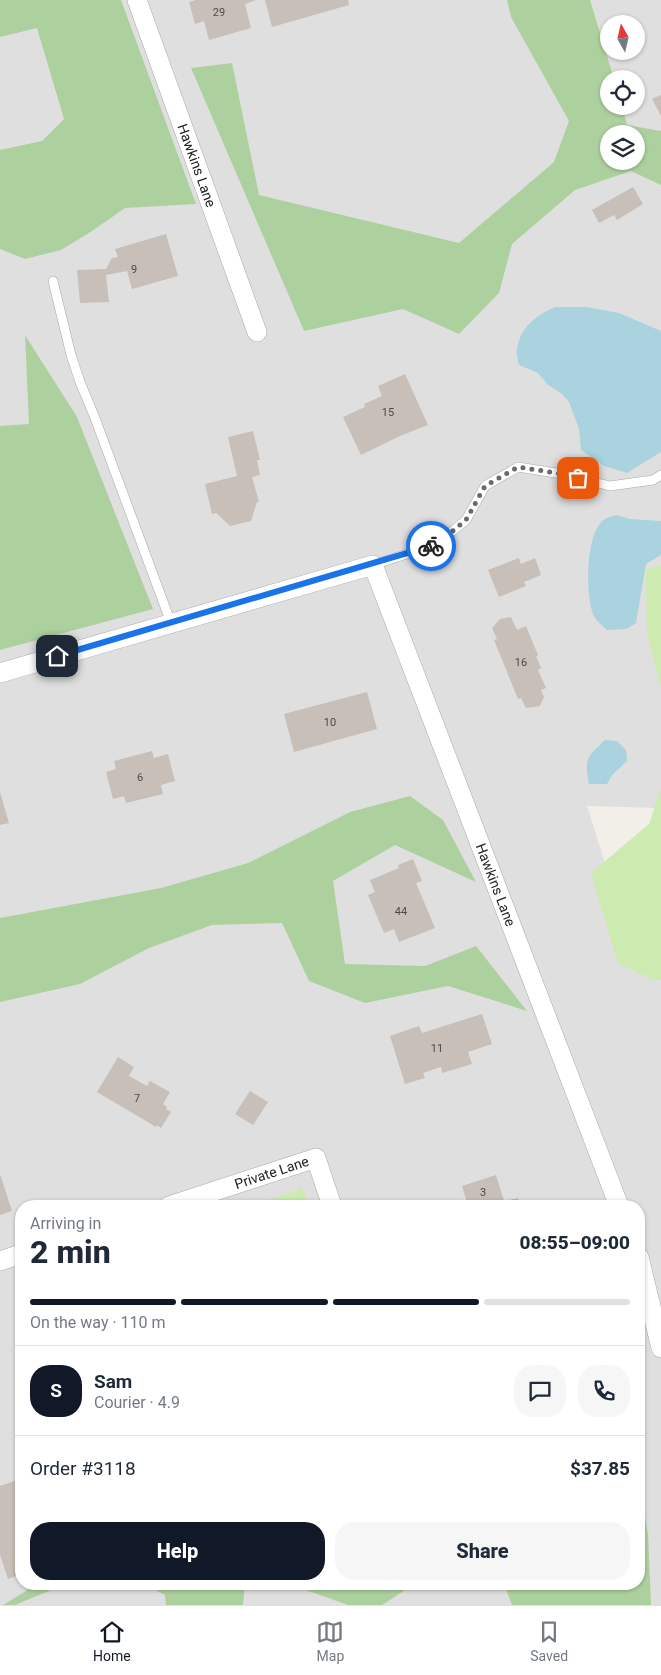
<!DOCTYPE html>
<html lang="en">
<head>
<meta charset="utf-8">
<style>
  body { margin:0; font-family:Roboto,sans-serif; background:#f6f6f7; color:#1f2937; height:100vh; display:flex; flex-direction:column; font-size:19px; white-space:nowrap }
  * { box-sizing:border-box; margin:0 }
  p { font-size:16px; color:#747a83 }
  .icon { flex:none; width:28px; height:28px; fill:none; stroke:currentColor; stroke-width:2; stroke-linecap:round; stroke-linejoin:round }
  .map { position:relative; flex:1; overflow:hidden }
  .drawer { position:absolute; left:15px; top:1200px; width:630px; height:390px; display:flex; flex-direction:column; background:#fff; border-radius:20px; box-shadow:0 1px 4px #0004 }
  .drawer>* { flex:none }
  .needle { width:32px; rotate:352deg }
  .tools { position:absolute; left:600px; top:15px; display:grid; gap:10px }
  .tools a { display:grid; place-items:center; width:45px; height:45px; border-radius:50%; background:#fff; box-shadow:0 1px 4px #0004; font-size:25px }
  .pin { position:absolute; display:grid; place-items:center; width:42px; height:42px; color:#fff; margin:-21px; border-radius:10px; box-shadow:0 2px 8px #0006 }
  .courier { position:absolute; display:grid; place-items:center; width:50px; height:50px; margin:-25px; border:4px solid #1a73e8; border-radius:50%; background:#fff; color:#222; box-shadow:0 1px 6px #0007 }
  .headline em { font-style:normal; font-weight:800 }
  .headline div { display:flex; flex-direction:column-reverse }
  .headline { display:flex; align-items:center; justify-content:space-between; height:85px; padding:0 15px }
  h1 { font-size:32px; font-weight:800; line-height:38px }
  .bar { display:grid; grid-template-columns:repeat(4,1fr); gap:8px 5px; align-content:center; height:60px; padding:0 15px }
  .bar i { height:6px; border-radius:4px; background:#e0e1e3 }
  .bar .on { background:#111827 }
  .bar p { grid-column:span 4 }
  .line { display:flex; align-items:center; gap:12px; padding:0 15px; border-top:1px solid #e0e1e3 }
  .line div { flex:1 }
  .round { display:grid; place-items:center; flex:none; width:52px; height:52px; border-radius:20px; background:#f6f6f7 }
  .button { display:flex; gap:10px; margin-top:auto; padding:10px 15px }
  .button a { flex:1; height:58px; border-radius:20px; background:#111827; color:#fff; font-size:20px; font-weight:800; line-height:58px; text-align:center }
  .button a+a { background:#f6f6f7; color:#1f2937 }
  .dock { display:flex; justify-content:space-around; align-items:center; height:70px; border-top:1px solid #e0e1e3; background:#fff; font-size:14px; color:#747a83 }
  .dock a { display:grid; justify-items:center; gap:2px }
  .dock .on { color:#111827 }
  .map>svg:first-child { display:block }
  .residential { fill:#e0dfdf; fill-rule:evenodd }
  .grass { fill:#cdebb0 }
  .forest { fill:#add19e; fill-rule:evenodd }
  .water { fill:#aad3df }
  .building { fill:#c7bfb8 }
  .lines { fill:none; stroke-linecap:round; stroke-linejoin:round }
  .lane-casing { stroke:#a9a9a9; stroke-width:10 }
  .street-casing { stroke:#a9a9a9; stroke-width:20 }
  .lane { stroke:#fff; stroke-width:9 }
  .street { stroke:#fff; stroke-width:19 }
  .done { stroke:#6b6a68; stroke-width:5; stroke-dasharray:0 9 }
  .route { stroke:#1a73e8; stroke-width:6 }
  .labels { text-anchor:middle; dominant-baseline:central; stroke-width:4; stroke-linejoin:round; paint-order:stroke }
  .number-label { font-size:11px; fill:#4b4948 }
  .street-label { font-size:14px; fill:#222; stroke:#fff }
</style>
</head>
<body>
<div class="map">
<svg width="661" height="1605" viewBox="0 0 661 1605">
  <rect width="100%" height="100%" fill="#f2efe9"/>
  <path class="residential" d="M0 0H661V808L587 806 634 954 661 955V1605H0ZM609 24H636V51H609ZM609 79H636V106H609ZM609 134H636V161H609ZM21 1206H639V1584H21Z"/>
  <g class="grass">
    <polygon points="661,566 661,688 647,635 646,569"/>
    <polygon points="661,788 661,980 655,980 618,964 591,873 649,824"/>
    <polygon points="302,1188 309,1206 253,1206"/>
  </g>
  <g class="forest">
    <polygon points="0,0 121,0 196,204 125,208 92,231 61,250 25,259 0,249 0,150 42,141 64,119 37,28 0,37"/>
    <path d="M507 0H590L614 79H609V106H622L627 125 661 131V185L631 171 575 190 512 244 499 293 459 334 403 309 304 331 191 68 232 63 259 195 459 243 554 162 569 121 511 17ZM609 134H636V161H609Z"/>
    <polygon points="25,335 77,417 153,609 0,650 0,426 29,424"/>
    <polygon points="410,796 443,820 476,882 395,845 333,881 345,964 425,966 476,946 527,1011 448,986 365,1003 309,981 282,923 212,925 149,948 80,984 0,1002 0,918 161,888 248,863 350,812"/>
    <polygon points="639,1480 648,1535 651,1605 512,1605 506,1589 494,1584 639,1584"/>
    <polygon points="37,1584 66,1584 15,1605 3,1605"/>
    <polygon points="143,1584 245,1584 243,1605 166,1605 165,1595"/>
    <polygon points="289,1584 414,1584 382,1605 348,1605"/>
  </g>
  <g class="water">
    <path d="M555 307H586L619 313 661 331V452L627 473 604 466 581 450 579 429 569 402 562 394 548 385 538 373 519 365C518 360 516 354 517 349 520 327 537 315 555 307Z"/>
    <path d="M617 515 630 519 661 521V555L646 564 636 623 626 629 607 630C603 626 596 621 594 616 585 596 585 531 605 519 608 517 613 516 617 515Z"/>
    <path d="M605 740 617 741 626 750 627 761 612 775 607 784H589C584 758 587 757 605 740Z"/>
  </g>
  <g class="building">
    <polygon points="196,0 256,0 245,4 251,28 209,40 204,21 195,24 189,2"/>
    <polygon points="265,0 348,0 349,5 272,27"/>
    <polygon points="661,95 661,116 652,99"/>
    <polygon points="633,187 643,204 617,220 614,215 599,223 592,210"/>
    <polygon points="166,234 178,276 132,289 127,271 106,275 109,302 80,303 77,270 106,269 112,258 118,257 115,249"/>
    <polygon points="405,374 428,425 400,436 361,455 343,417 365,407 364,404 382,396 378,386"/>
    <polygon points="253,431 260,460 257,460 260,475 252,477 259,502 257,502 251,521 230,526 216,513 212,514 205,484 237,476 228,437"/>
    <polygon points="519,558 521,564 535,558 541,575 524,582 526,586 499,597 488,570"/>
    <polygon points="511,617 517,630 526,626 538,655 536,656 541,668 538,670 546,688 541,690 544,697 540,706 526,708 521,698 518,699 494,640 497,639 492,628 500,619"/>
    <polygon points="367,692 377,729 294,752 284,714"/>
    <polygon points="152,751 154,758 168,754 175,781 161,785 163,794 126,803 124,796 113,799 106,772 116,769 114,761"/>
    <polygon points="0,792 9,823 0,825"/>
    <polygon points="413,859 422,881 416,883 435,928 399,942 394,929 384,933 368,895 375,892 370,880 399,868 398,865"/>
    <polygon points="482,1014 492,1044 468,1052 472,1064 442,1073 441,1067 423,1073 425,1078 405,1084 390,1036 419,1026 422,1033"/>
    <polygon points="118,1057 134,1067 129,1076 147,1086 150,1081 170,1092 163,1104 167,1107 166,1109 171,1112 161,1128 157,1125 156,1127 97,1092"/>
    <polygon points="250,1091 268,1102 253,1125 235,1114"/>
    <polygon points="0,1174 12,1211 0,1215"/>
    <polygon points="496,1175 504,1201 518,1198 521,1206 468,1206 462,1186"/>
    <polygon points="21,1479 21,1574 8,1579 0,1555 0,1486"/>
  </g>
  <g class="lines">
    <g class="lane-casing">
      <g id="lane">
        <polyline points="53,281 71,355 80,382 95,418 171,623"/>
        <polyline points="373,565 437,544 466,520 485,486 518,467 562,474 610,486 653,480 661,475"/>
      </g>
    </g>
    <g class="street-casing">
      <g id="street">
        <path id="s1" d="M137 0 257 332"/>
        <path id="s2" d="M0 673 373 565 619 1206"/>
        <path id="s3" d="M169 1206 316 1158 332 1206"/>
        <polyline points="639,1257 661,1348"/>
        <polyline points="0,1261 21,1254"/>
      </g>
    </g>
    <use href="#lane" class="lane"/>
    <use href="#street" class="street"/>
  </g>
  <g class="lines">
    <polyline class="done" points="431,546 437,544 466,520 485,486 518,467 562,474 578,478"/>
    <polyline class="route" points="57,656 431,546"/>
  </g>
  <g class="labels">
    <g class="number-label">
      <text x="219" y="12">29</text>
      <text x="134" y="269">9</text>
      <text x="388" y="412">15</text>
      <text x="521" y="662">16</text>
      <text x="330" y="722">10</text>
      <text x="140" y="777">6</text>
      <text x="401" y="911">44</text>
      <text x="437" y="1048">11</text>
      <text x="137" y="1098">7</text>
      <text x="483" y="1192">3</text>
    </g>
    <g class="street-label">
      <text stroke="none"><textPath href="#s1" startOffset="176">Hawkins Lane</textPath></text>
      <text stroke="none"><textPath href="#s2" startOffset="731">Hawkins Lane</textPath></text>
      <text stroke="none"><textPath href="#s3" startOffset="108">Private Lane</textPath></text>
    </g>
  </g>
</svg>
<div class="tools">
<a><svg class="needle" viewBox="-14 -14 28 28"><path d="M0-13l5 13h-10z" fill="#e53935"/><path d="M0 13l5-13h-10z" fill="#747a83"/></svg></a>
<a><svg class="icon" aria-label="locate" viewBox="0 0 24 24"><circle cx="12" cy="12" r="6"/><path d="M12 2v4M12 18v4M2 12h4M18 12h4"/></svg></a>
<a><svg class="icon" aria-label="layers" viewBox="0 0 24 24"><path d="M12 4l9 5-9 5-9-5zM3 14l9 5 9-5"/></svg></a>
</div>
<div class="pin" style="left:578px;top:478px;background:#ea580c"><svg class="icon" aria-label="bag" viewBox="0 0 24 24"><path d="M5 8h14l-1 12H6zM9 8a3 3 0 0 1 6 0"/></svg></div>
<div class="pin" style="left:57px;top:656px;background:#1f2937"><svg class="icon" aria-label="home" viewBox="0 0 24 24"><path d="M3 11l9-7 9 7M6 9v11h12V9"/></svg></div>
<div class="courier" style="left:431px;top:546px"><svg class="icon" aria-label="bike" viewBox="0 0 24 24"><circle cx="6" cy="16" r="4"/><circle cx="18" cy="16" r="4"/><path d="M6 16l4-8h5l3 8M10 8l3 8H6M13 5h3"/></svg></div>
<section class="drawer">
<div class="headline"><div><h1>2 min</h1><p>Arriving in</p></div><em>08:55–09:00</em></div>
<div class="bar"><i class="on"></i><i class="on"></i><i class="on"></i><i></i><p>On the way · 110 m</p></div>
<div class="line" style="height:90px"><b class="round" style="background:#111827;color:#fff">S</b><div><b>Sam</b><p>Courier · 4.9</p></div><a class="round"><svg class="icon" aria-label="chat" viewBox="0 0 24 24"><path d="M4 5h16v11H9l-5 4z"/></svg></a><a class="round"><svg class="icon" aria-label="phone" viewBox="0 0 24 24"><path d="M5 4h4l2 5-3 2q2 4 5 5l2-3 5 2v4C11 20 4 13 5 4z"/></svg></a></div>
<div class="line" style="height:65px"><div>Order #3118</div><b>$37.85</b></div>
<div class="button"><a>Help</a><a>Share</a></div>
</section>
</div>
<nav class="dock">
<a class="on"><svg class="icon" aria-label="home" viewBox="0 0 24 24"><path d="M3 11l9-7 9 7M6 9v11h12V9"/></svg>Home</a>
<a><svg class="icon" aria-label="map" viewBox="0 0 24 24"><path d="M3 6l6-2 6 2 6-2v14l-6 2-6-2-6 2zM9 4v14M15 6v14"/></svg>Map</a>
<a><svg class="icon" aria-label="saved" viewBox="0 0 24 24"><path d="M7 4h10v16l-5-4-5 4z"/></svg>Saved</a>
</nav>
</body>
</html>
